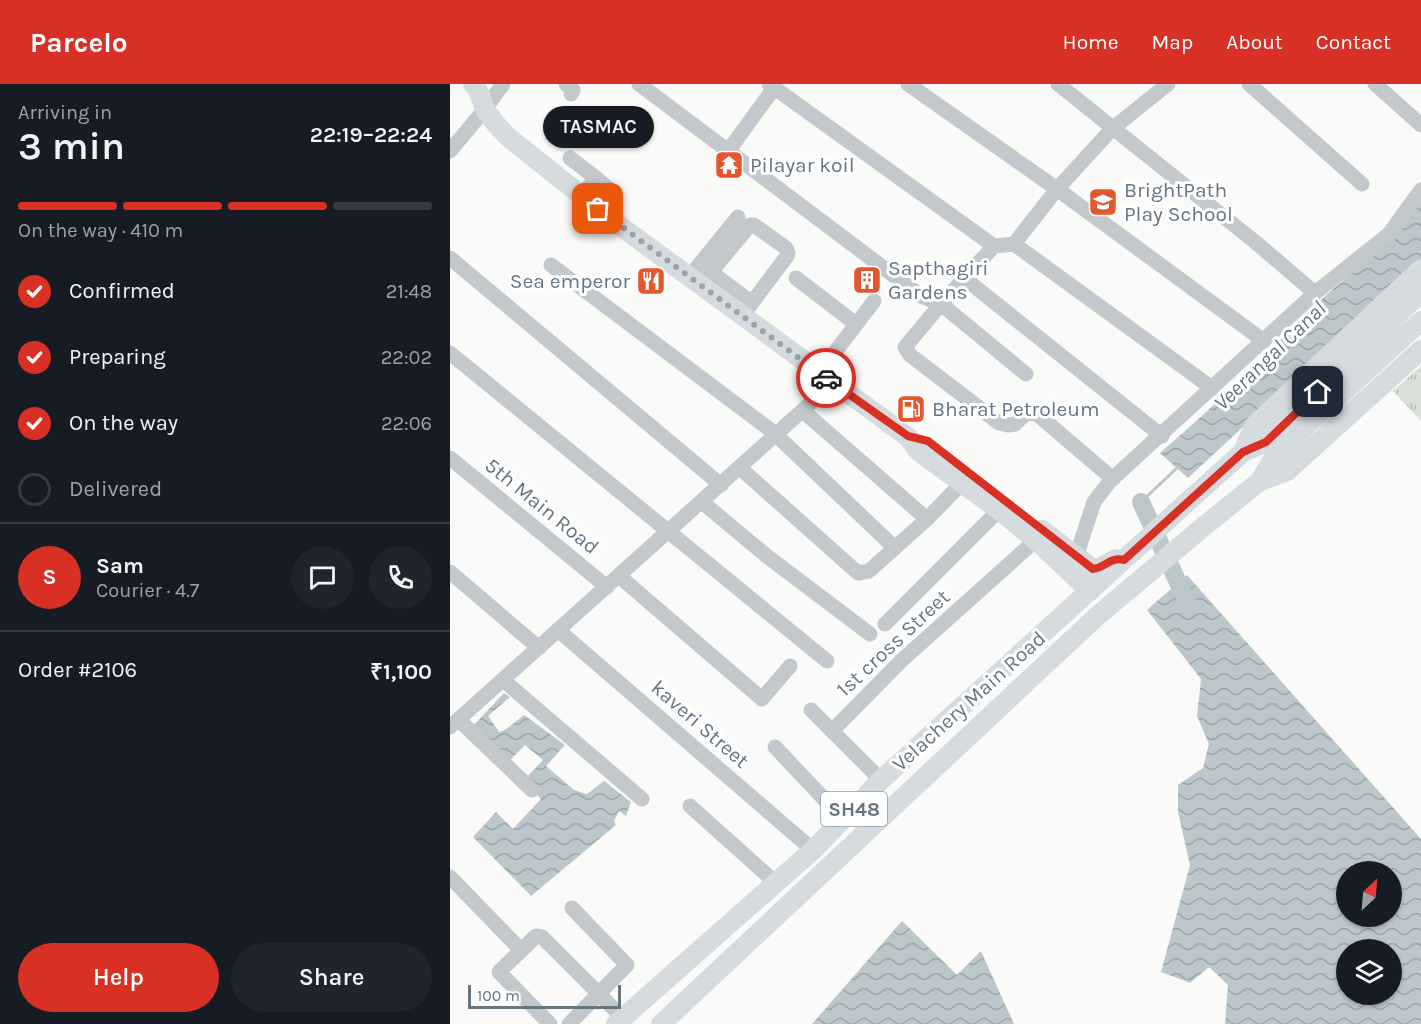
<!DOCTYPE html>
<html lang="en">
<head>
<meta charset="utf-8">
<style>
  body { margin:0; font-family:Karla,sans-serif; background:#20242c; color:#f1f3f6; height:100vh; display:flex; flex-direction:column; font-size:22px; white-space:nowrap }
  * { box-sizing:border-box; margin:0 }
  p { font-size:20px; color:#9ea1a6 }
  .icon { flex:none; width:33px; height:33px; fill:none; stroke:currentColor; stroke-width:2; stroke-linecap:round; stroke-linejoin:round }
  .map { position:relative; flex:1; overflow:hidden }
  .sheet { display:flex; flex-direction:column; background:#171b24; width:450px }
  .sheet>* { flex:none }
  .needle { width:39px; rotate:26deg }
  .tools { position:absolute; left:886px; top:777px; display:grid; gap:12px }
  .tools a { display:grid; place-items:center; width:66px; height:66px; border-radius:50%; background:#171b24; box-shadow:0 2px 4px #0004; font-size:30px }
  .scale { position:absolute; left:18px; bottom:15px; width:153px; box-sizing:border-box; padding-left:6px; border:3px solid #657683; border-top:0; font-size:16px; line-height:21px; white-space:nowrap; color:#657683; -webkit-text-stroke:4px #fff; paint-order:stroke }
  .pin { position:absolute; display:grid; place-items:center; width:51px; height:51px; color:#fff; margin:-26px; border-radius:12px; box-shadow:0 3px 9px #0006 }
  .courier { position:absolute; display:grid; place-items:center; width:60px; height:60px; margin:-30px; border:4px solid #d93025; border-radius:50%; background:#fff; color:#222; box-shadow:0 2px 8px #0007 }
  .bubble { position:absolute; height:42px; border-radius:21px; background:#171b24; box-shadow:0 2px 4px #0004; font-size:20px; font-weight:600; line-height:42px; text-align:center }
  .overview em { font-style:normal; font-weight:600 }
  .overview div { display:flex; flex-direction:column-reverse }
  .overview { display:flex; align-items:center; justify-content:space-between; height:102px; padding:0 18px }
  h1 { font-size:39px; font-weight:600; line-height:45px }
  .bar { display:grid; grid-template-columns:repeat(4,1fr); gap:9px 6px; align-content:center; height:72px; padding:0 18px }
  .bar i { height:8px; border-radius:4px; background:#363941 }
  .bar .selected { background:#d93025 }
  .bar p { grid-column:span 4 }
  .line { display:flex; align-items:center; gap:15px; padding:0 18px; border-top:2px solid #363941 }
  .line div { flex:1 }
  .round { display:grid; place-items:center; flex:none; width:63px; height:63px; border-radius:32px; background:#20242c }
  ol { padding:0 18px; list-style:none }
  li { display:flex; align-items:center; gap:18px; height:66px }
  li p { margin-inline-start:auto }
  li .icon { padding:6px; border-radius:50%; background:#d93025; color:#fff; stroke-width:4 }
  li:last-child { color:#9ea1a6 }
  li i { width:33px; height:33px; border:3px solid #363941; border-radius:50% }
  .action { display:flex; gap:12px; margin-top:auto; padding:12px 18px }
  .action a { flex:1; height:69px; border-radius:36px; background:#d93025; color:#fff; font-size:24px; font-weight:600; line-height:69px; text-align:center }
  .action a+a { background:#20242c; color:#f1f3f6 }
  header { display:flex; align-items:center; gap:36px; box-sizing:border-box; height:84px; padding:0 30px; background:#d93025; color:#fff }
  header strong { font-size:28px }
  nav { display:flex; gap:33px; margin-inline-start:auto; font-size:21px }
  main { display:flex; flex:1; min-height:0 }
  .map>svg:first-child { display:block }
  .grass { fill:url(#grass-tufts) }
  .water { fill:url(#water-waves); fill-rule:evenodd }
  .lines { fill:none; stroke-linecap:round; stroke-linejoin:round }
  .stream { stroke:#bbc7cb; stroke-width:3 }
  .river { stroke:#bbc7cb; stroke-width:18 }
  .minor { stroke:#c3c8cc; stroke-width:15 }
  .major { stroke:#d6dbdf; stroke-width:20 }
  .done { stroke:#99a4ac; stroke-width:6; stroke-dasharray:0 10.8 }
  .route { stroke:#d93025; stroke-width:8 }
  .labels { text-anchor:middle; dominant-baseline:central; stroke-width:6; stroke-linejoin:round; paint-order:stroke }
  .shield { fill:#fff; stroke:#939fa8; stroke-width:1.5 }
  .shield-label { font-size:20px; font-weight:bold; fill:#657683 }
  .poi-label { font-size:21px; fill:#657683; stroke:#fff; text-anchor:start }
  .street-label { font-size:21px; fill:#657683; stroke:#fff }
  .water-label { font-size:22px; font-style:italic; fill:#60757c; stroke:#fff }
</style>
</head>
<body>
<header>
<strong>Parcelo</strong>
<nav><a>Home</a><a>Map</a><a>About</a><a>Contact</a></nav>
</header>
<main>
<section class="sheet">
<div class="overview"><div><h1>3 min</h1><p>Arriving in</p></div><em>22:19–22:24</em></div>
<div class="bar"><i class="selected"></i><i class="selected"></i><i class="selected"></i><i></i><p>On the way · 410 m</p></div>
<ol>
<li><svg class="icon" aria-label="check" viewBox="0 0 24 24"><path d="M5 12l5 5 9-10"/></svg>Confirmed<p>21:48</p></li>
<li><svg class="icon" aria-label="check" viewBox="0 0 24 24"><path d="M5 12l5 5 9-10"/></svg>Preparing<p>22:02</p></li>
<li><svg class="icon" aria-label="check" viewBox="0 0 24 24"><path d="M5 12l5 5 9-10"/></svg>On the way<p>22:06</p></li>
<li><i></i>Delivered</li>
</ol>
<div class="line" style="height:108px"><b class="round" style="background:#d93025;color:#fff">S</b><div><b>Sam</b><p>Courier · 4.7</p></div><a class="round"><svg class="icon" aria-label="chat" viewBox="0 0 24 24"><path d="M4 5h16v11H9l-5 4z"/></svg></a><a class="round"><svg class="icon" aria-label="phone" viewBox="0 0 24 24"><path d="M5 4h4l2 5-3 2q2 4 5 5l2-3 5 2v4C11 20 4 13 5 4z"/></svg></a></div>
<div class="line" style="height:78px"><div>Order #2106</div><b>₹1,100</b></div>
<div class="action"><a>Help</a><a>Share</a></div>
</section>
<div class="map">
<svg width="971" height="940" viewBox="0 0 971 940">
  <defs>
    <pattern id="grass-tufts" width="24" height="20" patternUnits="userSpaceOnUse" patternTransform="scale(1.5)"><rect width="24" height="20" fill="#dadfd7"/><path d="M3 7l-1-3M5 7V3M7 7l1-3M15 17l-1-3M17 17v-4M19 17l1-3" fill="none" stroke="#b4b9b4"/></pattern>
    <pattern id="water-waves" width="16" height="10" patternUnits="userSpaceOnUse" patternTransform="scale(1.5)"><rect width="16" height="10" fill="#bbc7cb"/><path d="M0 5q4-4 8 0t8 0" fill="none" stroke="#9ca6aa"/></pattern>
  </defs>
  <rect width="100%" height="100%" fill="#fafaf8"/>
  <polygon class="grass" points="971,282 971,337 943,307"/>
  <g class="water">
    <polygon points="971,118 971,177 966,182 738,394 710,369 753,331 876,211 946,151"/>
    <path d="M737 491 971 755V940H775L778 901 759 883 740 899 711 888 740 781 728 728V701L753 684 759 660 747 632 751 595 697 526ZM897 788H942V832H897ZM897 866H942V910H897Z"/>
    <polygon points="54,609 60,613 38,632 49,648 55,646 74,631 115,661 96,682 124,706 137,710 154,697 181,718 176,732 169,727 164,737 166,741 81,812 23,753 46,728 63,745 91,715 74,696 93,676 75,661 57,679 23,642"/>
    <polygon points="452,837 507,891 531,867 564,940 362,940"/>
  </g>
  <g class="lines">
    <polyline class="stream" points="691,418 729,382"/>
    <polyline class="river" points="691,418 738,520"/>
    <g class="minor">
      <polyline points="116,0 123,6 121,10"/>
      <polyline points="189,0 471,212 491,220 576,290"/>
      <polyline points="319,0 544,162"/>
      <polyline points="458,0 607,105 814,257"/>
      <polyline points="608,0 804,157 865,209"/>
      <polyline points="799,0 912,100"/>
      <polyline points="925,0 971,41"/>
      <polyline points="279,66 324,4"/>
      <polyline points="0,67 35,25 53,0"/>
      <polyline points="120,74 146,94"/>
      <polyline points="131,112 146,94 159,105"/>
      <polyline points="564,160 762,304"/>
      <polyline points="0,174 271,401"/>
      <polyline points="101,181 323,348 445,464"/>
      <polyline points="261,188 302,219"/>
      <polyline points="240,192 288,133"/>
      <polyline points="346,194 406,240"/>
      <polyline points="514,194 712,352"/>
      <polyline points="250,201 300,141 304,141 336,164 338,169 337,172 292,232"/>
      <polyline points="0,269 377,577"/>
      <polyline points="369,289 424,217"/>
      <polyline points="0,374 157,503"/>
      <polyline points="290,384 408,489 419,487 477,435 353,327"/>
      <polyline points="663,395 587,330 576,329 565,340 558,341 549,339 460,271 455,263 491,220 544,162 564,160 607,105 662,45 718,0"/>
      <polyline points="252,418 318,473 420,550"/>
      <polyline points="477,435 513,398"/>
      <polyline points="626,473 644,418 660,397 865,209 939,150 971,106"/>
      <polyline points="0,488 89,564"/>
      <polyline points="169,492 312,615 340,582"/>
      <polyline points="435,540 549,426"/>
      <polyline points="108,546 363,766"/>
      <polyline points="53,596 192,715"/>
      <polyline points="361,626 382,647"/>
      <polyline points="9,636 82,706"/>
      <polyline points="0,643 383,299"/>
      <polyline points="325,663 394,736"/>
      <polyline points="431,696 382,647 451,577 586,456"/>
      <polyline points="240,722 326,799"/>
      <polyline points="0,793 71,866"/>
      <polyline points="100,940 49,888 86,852 92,853 173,934"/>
      <polyline points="119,940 177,881 122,824"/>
    </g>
    <g class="major">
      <path d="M23 0C31 8 31 17 36 26 42 37 50 45 58 53L166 139 458 353 468 367 549 426 586 456 640 507"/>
      <polyline points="793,368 804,342 971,185"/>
      <polyline points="810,397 826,370 971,237"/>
      <polyline points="592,446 643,485 648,485 666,475"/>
      <polyline points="166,940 363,766 431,696 734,421 793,368 816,358 971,208"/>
      <polyline points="211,940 645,534 753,443 810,397 837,387 971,266"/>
    </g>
  </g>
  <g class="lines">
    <polyline class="done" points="148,125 376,294"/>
    <path class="route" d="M376 294 458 352 478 357 643 485C655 484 661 472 674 476L793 368 816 358 868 308"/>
  </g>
  <defs>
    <g id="temple-square" transform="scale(1.5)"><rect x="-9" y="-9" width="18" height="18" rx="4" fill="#e4572e" stroke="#fff"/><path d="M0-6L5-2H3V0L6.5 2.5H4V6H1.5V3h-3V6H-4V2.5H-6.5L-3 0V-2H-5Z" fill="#fff"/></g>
    <g id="school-square" transform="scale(1.5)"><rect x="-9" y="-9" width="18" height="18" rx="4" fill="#e4572e" stroke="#fff"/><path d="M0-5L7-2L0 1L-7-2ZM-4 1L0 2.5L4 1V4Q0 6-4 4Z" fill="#fff"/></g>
    <g id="building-square" transform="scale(1.5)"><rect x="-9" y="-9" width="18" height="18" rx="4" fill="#e4572e" stroke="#fff"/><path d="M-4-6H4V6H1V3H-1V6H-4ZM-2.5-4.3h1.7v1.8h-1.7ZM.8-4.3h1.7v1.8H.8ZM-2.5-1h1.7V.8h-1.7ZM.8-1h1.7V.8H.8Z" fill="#fff"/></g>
    <g id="restaurant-square" transform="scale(1.5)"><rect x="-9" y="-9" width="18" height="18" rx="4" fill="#e4572e" stroke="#fff"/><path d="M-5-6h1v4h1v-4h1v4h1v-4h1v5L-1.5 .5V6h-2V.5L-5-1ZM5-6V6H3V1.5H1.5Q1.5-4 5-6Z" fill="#fff"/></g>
    <g id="fuel-square" transform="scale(1.5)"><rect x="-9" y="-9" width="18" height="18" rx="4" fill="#e4572e" stroke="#fff"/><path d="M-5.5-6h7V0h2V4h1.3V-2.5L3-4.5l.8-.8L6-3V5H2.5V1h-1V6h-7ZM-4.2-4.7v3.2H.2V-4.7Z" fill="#fff"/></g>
  </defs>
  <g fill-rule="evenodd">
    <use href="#temple-square" x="279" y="81"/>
    <use href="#school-square" x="653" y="118"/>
    <use href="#building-square" x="417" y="196"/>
    <use href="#restaurant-square" x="201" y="197"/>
    <use href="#fuel-square" x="461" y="325"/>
  </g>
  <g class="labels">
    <rect class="shield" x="371" y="708" width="66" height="34" rx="4.5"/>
    <g class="shield-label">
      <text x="404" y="725">SH48</text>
    </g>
    <g class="poi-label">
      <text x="300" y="81">Pilayar koil</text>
      <text x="674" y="106">BrightPath<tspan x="674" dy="24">Play School</tspan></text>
      <text x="438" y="184">Sapthagiri<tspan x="438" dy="24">Gardens</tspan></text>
      <text x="180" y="197" text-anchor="end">Sea emperor</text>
      <text x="482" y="325">Bharat Petroleum</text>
    </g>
    <g class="street-label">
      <text transform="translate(92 422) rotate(39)">5th Main Road</text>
      <text transform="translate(443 559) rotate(-43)">1st cross Street</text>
      <text transform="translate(519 617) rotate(-42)">Velachery Main Road</text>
      <text transform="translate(250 640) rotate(41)">kaveri Street</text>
    </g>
    <g class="water-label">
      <text transform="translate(820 272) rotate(-44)">Veerangal Canal</text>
    </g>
  </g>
</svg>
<div class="tools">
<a><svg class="needle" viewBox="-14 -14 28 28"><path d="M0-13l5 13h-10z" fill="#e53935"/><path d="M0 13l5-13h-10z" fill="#9ea1a6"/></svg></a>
<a><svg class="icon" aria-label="layers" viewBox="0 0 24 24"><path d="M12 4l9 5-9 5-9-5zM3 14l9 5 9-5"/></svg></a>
</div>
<div class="scale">100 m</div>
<div class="pin" style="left:148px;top:125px;background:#ea580c"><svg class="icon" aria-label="bag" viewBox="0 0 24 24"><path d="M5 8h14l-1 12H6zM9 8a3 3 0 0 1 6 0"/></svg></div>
<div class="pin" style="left:868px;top:308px;background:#1f2937"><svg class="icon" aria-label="home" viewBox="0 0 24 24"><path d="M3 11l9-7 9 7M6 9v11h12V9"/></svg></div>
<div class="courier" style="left:376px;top:294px"><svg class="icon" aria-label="car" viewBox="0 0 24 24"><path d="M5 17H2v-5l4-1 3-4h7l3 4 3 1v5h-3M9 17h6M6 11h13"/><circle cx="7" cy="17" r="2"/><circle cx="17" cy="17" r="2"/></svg></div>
<div class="bubble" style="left:93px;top:22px;width:111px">TASMAC</div>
</div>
</main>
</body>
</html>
